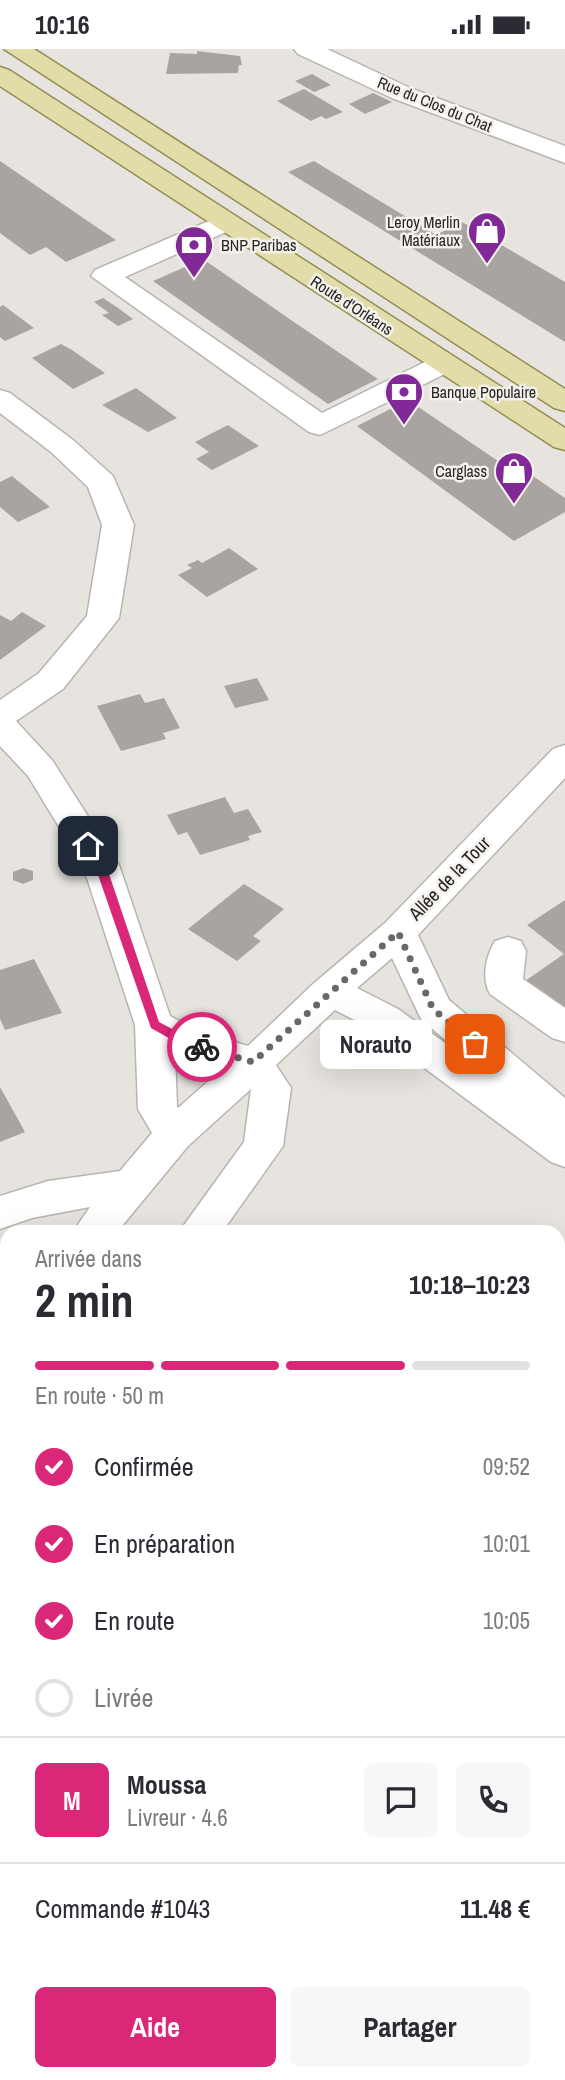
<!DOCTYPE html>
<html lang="fr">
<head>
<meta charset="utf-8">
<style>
  body { margin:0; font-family:"Archivo Narrow",sans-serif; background:#f7f7f7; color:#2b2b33; height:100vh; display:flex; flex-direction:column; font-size:26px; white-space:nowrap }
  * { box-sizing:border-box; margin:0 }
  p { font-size:23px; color:#7c7c81 }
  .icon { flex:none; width:38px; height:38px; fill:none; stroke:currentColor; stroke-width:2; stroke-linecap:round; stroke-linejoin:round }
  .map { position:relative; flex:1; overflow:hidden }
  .panel { position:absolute; left:0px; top:1176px; width:565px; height:856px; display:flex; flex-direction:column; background:#fff; border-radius:21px 21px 0 0; box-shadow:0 7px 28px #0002 }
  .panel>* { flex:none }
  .pin { position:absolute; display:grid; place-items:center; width:60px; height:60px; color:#fff; margin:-30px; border-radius:14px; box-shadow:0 4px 10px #0006 }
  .courier { position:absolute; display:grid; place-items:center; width:70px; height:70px; margin:-35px; border:5px solid #db2777; border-radius:50%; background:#fff; color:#222; box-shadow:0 2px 9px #0007 }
  .bubble { position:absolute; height:49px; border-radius:10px; background:#fff; box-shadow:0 7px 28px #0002; font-size:23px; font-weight:800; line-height:49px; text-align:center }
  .head em { font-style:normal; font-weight:800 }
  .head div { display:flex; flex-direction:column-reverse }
  .head { display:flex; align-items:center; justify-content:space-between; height:119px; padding:0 35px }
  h1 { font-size:46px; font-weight:800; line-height:52px }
  .bar { display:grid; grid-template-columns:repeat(4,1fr); gap:10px 7px; align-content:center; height:84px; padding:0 35px }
  .bar i { height:9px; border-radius:5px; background:#e1e1e2 }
  .bar .selected { background:#db2777 }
  .bar p { grid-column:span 4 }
  .line { display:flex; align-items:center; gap:18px; padding:0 35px; border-top:2px solid #e1e1e2 }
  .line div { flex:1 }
  .round { display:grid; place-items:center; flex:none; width:74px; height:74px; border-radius:10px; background:#f7f7f7 }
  ol { padding:0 35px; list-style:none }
  li { display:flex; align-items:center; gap:21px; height:77px }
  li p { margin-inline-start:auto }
  li .icon { padding:7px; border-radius:50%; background:#db2777; color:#fff; stroke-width:4 }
  li:last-child { color:#7c7c81 }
  li i { width:38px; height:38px; border:4px solid #e1e1e2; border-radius:50% }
  .primary-button { display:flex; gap:14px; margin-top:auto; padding:14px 35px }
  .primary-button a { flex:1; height:80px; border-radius:10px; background:#db2777; color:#fff; font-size:28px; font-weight:800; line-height:80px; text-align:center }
  .primary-button a+a { background:#f7f7f7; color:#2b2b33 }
  .status { display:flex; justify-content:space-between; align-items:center; height:49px; padding:0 35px; background:#fff; direction:ltr }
  .status svg { height:19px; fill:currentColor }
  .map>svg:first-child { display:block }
  .building { fill:#a9a4a0 }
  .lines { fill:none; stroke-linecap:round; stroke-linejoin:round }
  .minor-casing { stroke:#b8b5b0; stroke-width:3 }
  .major-casing { stroke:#948d54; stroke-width:3 }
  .minor { fill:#fff; fill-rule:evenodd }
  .major { fill:#e2dca8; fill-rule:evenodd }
  .route { fill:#db2777 }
  .done { stroke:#6a6865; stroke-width:7; stroke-dasharray:0 12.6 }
  .labels { text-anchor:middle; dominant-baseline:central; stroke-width:5; stroke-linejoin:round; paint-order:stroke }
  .far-street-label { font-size:16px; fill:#272523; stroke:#f5f1ec }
  .far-poi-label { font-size:16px; fill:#272523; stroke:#f5f1ec; text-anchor:end }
  .street-label { font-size:19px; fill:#272523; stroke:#f5f1ec }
</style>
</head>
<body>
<div class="status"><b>10:16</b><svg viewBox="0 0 49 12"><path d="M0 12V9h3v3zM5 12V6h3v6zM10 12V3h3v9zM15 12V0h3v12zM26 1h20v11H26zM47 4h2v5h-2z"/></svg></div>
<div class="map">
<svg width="565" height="2031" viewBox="0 0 565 2031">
  <rect width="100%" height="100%" fill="#e7e4df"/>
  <g class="building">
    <polygon points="197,2 240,7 242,16 239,16 238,24 166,25 170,4 197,5"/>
    <polygon points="312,25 331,36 314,43 295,32"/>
    <polygon points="304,40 338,60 343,63 326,70 321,67 311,72 277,52"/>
    <polygon points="373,44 392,53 365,65 349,55"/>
    <polygon points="0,112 95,177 116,191 66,213 46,198 30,206 0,184"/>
    <polygon points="314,112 436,186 462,173 565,233 565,293 288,123"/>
    <polygon points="203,210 291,271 378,330 328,355 153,232"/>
    <polygon points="103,249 118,259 133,270 118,277 102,266 109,264 94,253"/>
    <polygon points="3,256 34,279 5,292 0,288 0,258"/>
    <polygon points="61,295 72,301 105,324 73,340 32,309"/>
    <polygon points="136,339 177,369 148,383 102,356"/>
    <polygon points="408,351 498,412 505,408 565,449 565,463 514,492 357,377"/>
    <polygon points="228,376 259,397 212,421 196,410 209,403 195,393"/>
    <polygon points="12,427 50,458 18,473 0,458 0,433"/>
    <polygon points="229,499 258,520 207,548 178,526 192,519 187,516 198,511 202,514"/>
    <polygon points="22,563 46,577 0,611 0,566 11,572"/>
    <polygon points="257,629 269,651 235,659 224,637"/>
    <polygon points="140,645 145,654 164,649 180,679 163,684 166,690 121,702 97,657"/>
    <polygon points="225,748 234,764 248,760 262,783 248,787 250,791 200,806 187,783 178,786 167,766"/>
    <polygon points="23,819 33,822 33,831 23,835 13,831 13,823"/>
    <polygon points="244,835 284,860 253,887 261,892 237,912 188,880"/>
    <polygon points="565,851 565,961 525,932 564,905 527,876"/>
    <polygon points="34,910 62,964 5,981 0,970 0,921"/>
    <polygon points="0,1038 25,1083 0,1093"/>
    <polygon points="558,1514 565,1516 565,2031 104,2031 111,2025 558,2025"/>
  </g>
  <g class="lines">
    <g class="minor-casing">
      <g id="minor">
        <polygon points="294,0 327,0 410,39 565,97 565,114 392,49 298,5"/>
        <polygon points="225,165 235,167 239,173 235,179 125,228 322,364 433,309 443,306 453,309 458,315 453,321 320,386 309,383 91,227 95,221"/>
        <path d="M0 341 10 344 73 391 113 427 134 476 119 569 63 640 16 672 52 711 119 816 170 967 197 982 248 997 313 935 385 874 553 700 565 696V729L418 886 449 951 565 1049V1118L551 1113 372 980 335 961 276 1016 291 1039 283 1097 222 1183H179L244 1093 251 1040 188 1097 117 1183H73L90 1158 32 1169 0 1180V1147L48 1132 120 1122 152 1084 138 1060 135 976 83 817 28 727 0 697V651L39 624 87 567 102 476 88 438 51 403 0 364ZM392 909 421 970 466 1009 398 960 357 939ZM175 1004 223 1019 178 1059 177 1058Z"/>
        <path d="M508 888 521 892 526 902 523 930 565 959V993L552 989 490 945C481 930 486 907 495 892Z"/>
        <polygon points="0,1201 7,1203 7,1238 0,1236"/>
        <polygon points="7,1268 7,1309 0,1312 0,1271"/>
        <polygon points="7,1563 7,1642 0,1645 0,1566"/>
      </g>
    </g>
    <g class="major-casing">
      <g id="major">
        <polygon points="4,0 34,0 565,340 565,362 554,359"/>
        <polygon points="0,18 9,21 565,379 565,401 554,398 0,37"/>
      </g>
    </g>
    <use href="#minor" class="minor"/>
    <use href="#major" class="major"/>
  </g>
  <polygon class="route" points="85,794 92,794 106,816 159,973 189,989 206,995 206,1001 181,996 151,979 95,817 83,797"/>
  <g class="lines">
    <polyline class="done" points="202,998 253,1013 398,883 433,960 475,995"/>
  </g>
  <defs>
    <g id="shop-pin" transform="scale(2.0125)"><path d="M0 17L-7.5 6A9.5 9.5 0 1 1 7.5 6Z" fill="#812a97" stroke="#f5f1ec"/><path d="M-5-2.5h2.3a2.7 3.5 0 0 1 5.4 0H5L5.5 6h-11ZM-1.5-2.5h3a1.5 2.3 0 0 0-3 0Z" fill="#fff"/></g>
    <g id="bank-pin" transform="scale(2.0125)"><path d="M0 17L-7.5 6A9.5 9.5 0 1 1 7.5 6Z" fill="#812a97" stroke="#f5f1ec"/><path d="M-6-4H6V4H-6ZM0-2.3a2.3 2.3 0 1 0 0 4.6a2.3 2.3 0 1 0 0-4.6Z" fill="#fff"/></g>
  </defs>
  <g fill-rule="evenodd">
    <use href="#shop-pin" x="487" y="182"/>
    <use href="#bank-pin" x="194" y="196"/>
    <use href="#bank-pin" x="404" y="343"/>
    <use href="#shop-pin" x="514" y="422"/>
  </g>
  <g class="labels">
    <g class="far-street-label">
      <text transform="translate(435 55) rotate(22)">Rue du Clos du Chat</text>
      <text transform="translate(352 256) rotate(33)">Route d'Orléans</text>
    </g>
    <g class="far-poi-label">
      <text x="460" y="173">Leroy Merlin<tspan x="460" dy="18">Matériaux</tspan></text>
      <text x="221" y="196" text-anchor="start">BNP Paribas</text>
      <text x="431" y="343" text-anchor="start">Banque Populaire</text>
      <text x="487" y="422">Carglass</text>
    </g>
    <g class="street-label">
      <text transform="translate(449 829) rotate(-46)">Allée de la Tour</text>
    </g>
  </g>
</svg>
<div class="pin" style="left:475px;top:995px;background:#ea580c"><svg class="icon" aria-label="bag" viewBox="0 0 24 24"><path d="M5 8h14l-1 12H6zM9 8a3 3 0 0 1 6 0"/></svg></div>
<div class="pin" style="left:88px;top:797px;background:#1f2937"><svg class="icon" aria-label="home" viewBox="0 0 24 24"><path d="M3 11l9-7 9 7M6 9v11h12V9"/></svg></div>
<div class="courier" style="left:202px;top:998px"><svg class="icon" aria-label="bike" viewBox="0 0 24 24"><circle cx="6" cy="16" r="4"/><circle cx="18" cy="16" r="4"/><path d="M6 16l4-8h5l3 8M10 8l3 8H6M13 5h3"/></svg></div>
<div class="bubble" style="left:320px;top:971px;width:112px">Norauto</div>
<section class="panel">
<div class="head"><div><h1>2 min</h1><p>Arrivée dans</p></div><em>10:18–10:23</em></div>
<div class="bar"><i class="selected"></i><i class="selected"></i><i class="selected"></i><i></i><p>En route · 50 m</p></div>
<ol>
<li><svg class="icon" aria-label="check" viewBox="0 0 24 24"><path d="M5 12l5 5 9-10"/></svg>Confirmée<p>09:52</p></li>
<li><svg class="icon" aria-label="check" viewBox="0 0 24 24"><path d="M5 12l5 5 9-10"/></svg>En préparation<p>10:01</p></li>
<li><svg class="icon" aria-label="check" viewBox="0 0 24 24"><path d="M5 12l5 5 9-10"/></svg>En route<p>10:05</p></li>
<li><i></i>Livrée</li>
</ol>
<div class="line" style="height:126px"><b class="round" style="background:#db2777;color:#fff">M</b><div><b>Moussa</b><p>Livreur · 4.6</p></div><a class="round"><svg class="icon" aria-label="chat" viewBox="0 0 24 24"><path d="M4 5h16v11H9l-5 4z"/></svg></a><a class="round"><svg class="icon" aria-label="phone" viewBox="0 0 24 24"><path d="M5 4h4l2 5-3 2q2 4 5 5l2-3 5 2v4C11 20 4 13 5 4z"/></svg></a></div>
<div class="line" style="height:91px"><div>Commande #1043</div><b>11.48 €</b></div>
<div class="primary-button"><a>Aide</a><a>Partager</a></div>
</section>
</div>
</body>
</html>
